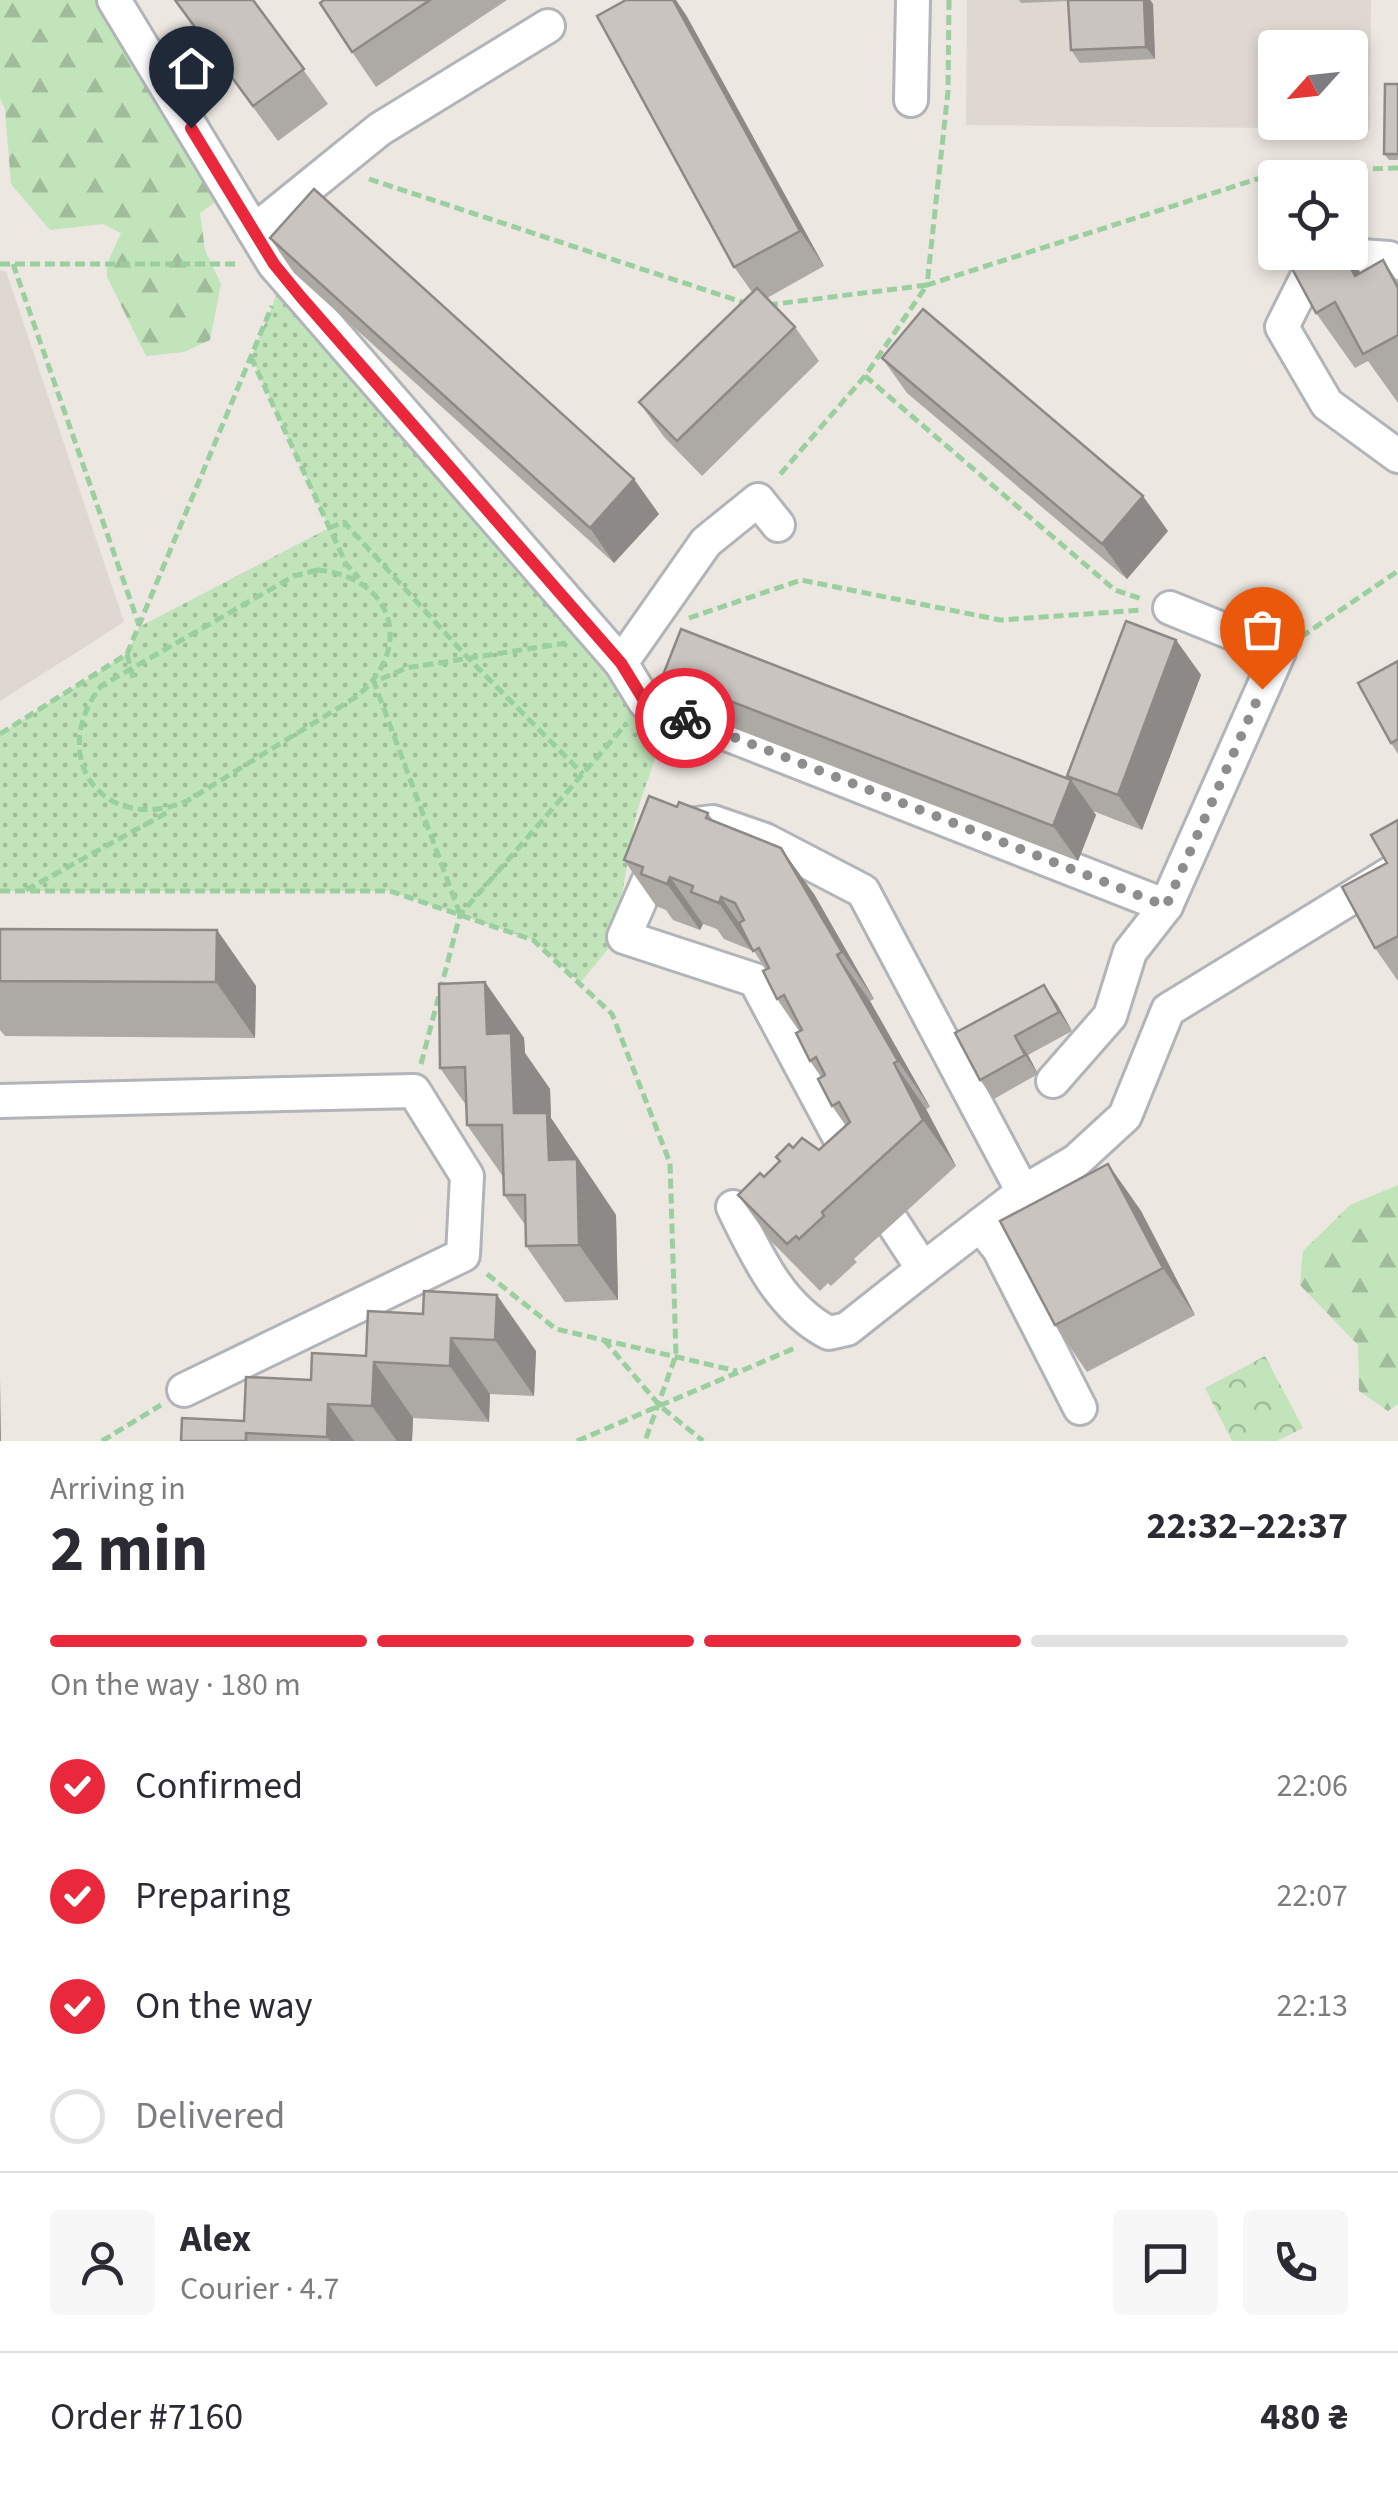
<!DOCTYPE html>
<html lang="en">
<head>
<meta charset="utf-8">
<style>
  body { margin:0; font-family:"Source Sans 3",sans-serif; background:#f7f7f7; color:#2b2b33; height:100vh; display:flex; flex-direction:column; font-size:38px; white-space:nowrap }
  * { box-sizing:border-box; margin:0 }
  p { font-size:32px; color:#7c7c81 }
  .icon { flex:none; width:55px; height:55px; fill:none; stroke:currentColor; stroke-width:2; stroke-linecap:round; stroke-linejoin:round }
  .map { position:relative; height:1441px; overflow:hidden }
  .sheet { display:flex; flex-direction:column; background:#fff; flex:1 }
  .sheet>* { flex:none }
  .needle { width:65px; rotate:243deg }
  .fabs { position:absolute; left:1258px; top:30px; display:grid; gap:20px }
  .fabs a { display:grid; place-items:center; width:110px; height:110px; border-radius:10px; background:#fff; box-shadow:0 5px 15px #0003; font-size:50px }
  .pin { position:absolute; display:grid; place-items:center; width:85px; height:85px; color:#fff; margin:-102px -42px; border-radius:50% 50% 50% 0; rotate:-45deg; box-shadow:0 0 10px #0007 }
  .pin .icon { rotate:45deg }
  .courier { position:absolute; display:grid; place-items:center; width:100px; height:100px; margin:-50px; border:8px solid #e9293b; border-radius:50%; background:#fff; color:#222; box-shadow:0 2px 12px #0007 }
  .overview em { font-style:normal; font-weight:700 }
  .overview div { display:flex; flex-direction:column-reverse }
  .overview { display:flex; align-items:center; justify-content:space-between; height:170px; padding:0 50px }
  h1 { font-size:65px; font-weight:700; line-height:75px }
  .bar { display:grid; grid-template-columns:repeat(4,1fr); gap:15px 10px; align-content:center; height:120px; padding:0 50px }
  .bar i { height:12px; border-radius:8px; background:#e1e1e2 }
  .bar .selected { background:#e9293b }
  .bar p { grid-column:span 4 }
  .line { display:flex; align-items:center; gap:25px; padding:0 50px; border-top:2px solid #e1e1e2 }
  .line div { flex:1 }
  .round { display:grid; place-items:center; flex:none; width:105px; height:105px; border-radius:10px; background:#f7f7f7 }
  ol { padding:0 50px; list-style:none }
  li { display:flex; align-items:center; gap:30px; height:110px }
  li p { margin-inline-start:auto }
  li .icon { padding:10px; border-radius:50%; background:#e9293b; color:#fff; stroke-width:4 }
  li:last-child { color:#7c7c81 }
  li i { width:55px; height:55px; border:5px solid #e1e1e2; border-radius:50% }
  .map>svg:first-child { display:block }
  .education { fill:#ded8d1; fill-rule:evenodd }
  .grass { fill:url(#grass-dots) }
  .forest { fill:url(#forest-firs) }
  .park { fill:url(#park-crowns) }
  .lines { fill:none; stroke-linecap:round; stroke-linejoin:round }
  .minor-casing { stroke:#b1b4b8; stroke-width:38 }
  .path { stroke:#9acf9f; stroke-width:5; stroke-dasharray:10 5; stroke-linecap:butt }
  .minor { stroke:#fff; stroke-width:32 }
  .wall { fill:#ada9a4 }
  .shaded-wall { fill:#8d8986 }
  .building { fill:#c9c4bf; stroke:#8d8986; stroke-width:2.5 }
  .done { stroke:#8c8e8d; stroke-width:10; stroke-dasharray:0 18 }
  .route { stroke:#e9293b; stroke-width:12 }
</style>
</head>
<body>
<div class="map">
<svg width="1398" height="1441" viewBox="0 0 1398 1441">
  <defs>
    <pattern id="grass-dots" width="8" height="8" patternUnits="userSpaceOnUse" patternTransform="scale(2.5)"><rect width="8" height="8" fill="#c2e4bb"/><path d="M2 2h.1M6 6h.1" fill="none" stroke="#a1bc9b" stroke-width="1.8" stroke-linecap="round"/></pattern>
    <pattern id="forest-firs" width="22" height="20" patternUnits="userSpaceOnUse" patternTransform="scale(2.5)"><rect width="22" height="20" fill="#c2e4bb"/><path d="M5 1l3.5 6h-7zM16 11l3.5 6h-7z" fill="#a1bc9b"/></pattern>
    <pattern id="park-crowns" width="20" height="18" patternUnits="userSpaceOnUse" patternTransform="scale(2.5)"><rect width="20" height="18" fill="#c2e4bb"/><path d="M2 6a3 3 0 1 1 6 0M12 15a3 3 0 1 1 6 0" fill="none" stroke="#a1bc9b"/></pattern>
  </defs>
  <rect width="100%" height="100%" fill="#ece7e0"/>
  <g class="education">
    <path d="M967 0H1371L1370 129 966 125ZM1275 48H1350V122H1275Z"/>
    <polygon points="0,271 6,271 124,622 0,701"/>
  </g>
  <polygon class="grass" points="284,277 645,702 658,750 637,811 613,943 580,983 533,940 390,891 0,891 0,734 127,654 139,627 329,528 251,357"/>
  <g class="forest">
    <polygon points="0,0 114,0 230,192 200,213 205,250 221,284 210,340 184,352 146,356 107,277 107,264 121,233 103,224 50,230 11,184 5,109 0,99"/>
    <polygon points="1398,1185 1398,1404 1388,1411 1359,1391 1358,1345 1300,1285 1303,1251 1350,1205"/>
  </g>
  <polygon class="park" points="1265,1356 1303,1428 1277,1441 1232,1441 1205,1388"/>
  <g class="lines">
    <g class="minor-casing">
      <g id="minor">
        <polyline points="114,0 274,264 621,663 645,702 1166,906"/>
        <polyline points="911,100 913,0"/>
        <polyline points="254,231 380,129 548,26"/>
        <polyline points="1398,263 1389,258 1319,253 1282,327 1327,404 1398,456"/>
        <polyline points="621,663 706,542 758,500 778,525"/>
        <polyline points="1053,1081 1110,1016 1130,952 1166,906 1279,652 1170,608"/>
        <polyline points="0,1101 414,1091 467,1176 463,1255 184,1390"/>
        <polyline points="858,1172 755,980 624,937 672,827 713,822 765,840 863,891 1023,1192"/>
        <path d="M733 1207C756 1254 780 1308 829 1333L847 1329 923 1269"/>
        <polyline points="893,1223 923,1269 1023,1192 1076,1161 1125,1116 1168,1010 1398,869"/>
        <polyline points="980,1225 999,1249 1080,1408"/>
      </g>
    </g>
    <g class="path">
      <polyline points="949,0 948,91 927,285 1282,171 1398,168"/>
      <polyline points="369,179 748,304"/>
      <polyline points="0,264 237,264"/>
      <polyline points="13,264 139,625"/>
      <polyline points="768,305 927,285 865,376 777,478"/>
      <polyline points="251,357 346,564 359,578"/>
      <polyline points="865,376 1115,590 1142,599"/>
      <polyline points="329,528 344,522 468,658 583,774"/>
      <path d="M317 570C393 576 416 648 356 697L187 801C103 836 46 757 101 686L294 576Z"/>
      <polyline points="689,618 801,580 1000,620 1143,610"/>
      <polyline points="1301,637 1398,571"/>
      <polyline points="127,654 133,678"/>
      <polyline points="0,734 127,654 272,306"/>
      <polyline points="26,890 170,811"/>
      <polyline points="0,891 390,891 533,940 612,1014 670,1163 676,1355 645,1441"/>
      <polyline points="460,914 374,682 406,668 566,643"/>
      <polyline points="421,1064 460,915 627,723"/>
      <polyline points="487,1274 556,1329 737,1371"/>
      <polyline points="604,1340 660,1406 703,1441"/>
      <polyline points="102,1441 161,1405"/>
      <polyline points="577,1441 795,1348"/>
    </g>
    <use href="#minor" class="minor"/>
  </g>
  <g class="wall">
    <polygon points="174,0 253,0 328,104 278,141"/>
    <polygon points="324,0 507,0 376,87 352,52"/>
    <polygon points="1019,0 1150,0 1153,4 1155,59 1080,63 1071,50 1068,1 1021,3"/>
    <polygon points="686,15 824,266 767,298 795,327 819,361 702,476 664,437 639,402 752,292 734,267"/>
    <polygon points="1398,84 1398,160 1389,160 1384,154"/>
    <polygon points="270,238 659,514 614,563 294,273"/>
    <polygon points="1283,252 1346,252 1360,273 1383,260 1398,282 1398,403 1368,361 1355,368 1316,313"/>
    <polygon points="882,358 1168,531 1127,579 907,393"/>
    <polygon points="1176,640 1201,675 1142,830 1093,811 1096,815 1078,861 687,710 663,675 1069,779 1067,776"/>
    <polygon points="1398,661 1398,754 1391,743"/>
    <polygon points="708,813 714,822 814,894 874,999 870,1001 930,1107 926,1109 956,1166 854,1259 857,1262 831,1286 828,1283 820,1291 771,1241 738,1195 764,1177 793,1148 819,1150 846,1126 832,1106 821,1077 810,1061 799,1031 777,999 766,970 752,948 751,950 724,939 717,929 703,924 700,930 673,920 666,910 656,906 624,860"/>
    <polygon points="1398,820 1398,981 1375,948 1387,863"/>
    <polygon points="0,929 217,930 256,986 255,1038 5,1036 0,1030"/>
    <polygon points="485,982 524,1038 525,1053 550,1089 551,1118 616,1215 618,1300 565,1302 526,1246 526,1226 504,1195 504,1178 467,1125 466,1105 440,1068"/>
    <polygon points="1057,1004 1072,1031 1028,1055 1038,1074 994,1099 980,1080 955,1033"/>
    <polygon points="1108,1164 1141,1211 1195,1315 1087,1372 1055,1325"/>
    <polygon points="423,1314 536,1351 534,1396 490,1394 489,1422 413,1418 412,1441 181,1441 244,1421 311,1380 366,1356"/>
  </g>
  <g class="shaded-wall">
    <polygon points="673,0 676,0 686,15 824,266 800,231"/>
    <polygon points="1144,0 1150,0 1153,4 1155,59 1146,47"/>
    <polygon points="1342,252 1346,252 1368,283 1355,276"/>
    <polygon points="634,479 659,514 614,563 590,528"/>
    <polygon points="1143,496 1168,531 1127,579 1102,544"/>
    <polygon points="1176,640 1201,675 1142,830 1118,795"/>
    <polygon points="1071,780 1096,815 1078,861 1053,826"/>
    <polygon points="781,848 814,894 874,999 842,952"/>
    <polygon points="670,877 703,924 700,930 667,884"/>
    <polygon points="721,897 753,943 751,950 719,903"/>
    <polygon points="217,930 256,986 255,1038 216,982"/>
    <polygon points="837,955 870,1001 930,1107 898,1061"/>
    <polygon points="485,982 524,1038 525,1053 550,1089 551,1118 616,1215 618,1300 579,1245 514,1113 487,1034"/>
    <polygon points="1044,985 1057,1004 1072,1031 1059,1012"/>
    <polygon points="1015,1036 1028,1055 1038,1074 1025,1055"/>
    <polygon points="894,1063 926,1109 956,1166 923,1120"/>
    <polygon points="1108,1164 1141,1211 1195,1315 1163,1268"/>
    <polygon points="497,1295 536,1351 534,1396 495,1340"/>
    <polygon points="451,1338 490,1394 489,1422 450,1366"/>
    <polygon points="374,1362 413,1418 412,1441 397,1441 372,1406"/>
    <polygon points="0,1379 1,1441 0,1441"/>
    <polygon points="328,1404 354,1441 330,1441 327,1437"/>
  </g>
  <g class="building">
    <polygon points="175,0 253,0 304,69 253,106"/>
    <polygon points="324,0 430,0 352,52 320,3"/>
    <polygon points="626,0 673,0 800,231 734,267 597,16"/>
    <polygon points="1068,0 1144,0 1146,47 1071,50"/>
    <polygon points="1385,84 1398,84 1398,154 1384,154"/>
    <polygon points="314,189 634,479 590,528 270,238"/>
    <polygon points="1283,252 1342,252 1355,276 1383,260 1398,288 1398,335 1363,354 1335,302 1316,313"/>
    <polygon points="757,288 795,327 677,441 639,402"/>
    <polygon points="923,309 1143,496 1102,544 882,358"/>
    <polygon points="1126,621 1176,640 1118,795 1067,776"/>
    <polygon points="681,629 1071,780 1053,826 663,675"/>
    <polygon points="1398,661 1398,739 1391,743 1358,683"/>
    <polygon points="649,796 677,807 679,802 708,813 706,818 781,848 842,952 837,955 898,1061 894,1063 923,1120 822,1212 824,1216 799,1239 796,1236 787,1244 738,1195 760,1173 764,1177 780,1161 776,1157 789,1144 793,1148 802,1138 819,1150 850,1122 839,1102 832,1106 818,1079 825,1075 816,1057 810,1061 796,1033 802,1030 784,995 777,999 763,971 769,968 759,948 753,951 739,923 744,920 735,903 721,897 719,903 691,892 693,886 670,877 667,884 641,874 643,867 624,860"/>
    <polygon points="1398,820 1398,936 1375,948 1342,887 1387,863 1371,835"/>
    <polygon points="0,929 217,930 216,982 0,981"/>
    <polygon points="485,982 487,1034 511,1033 514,1113 547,1113 549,1160 577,1159 579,1245 526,1246 525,1195 504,1195 502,1125 467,1125 465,1067 440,1068 439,984"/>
    <polygon points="1044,985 1059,1012 1015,1036 1025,1055 980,1080 955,1033"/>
    <polygon points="1108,1164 1163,1268 1055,1325 1000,1221"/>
    <polygon points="424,1291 497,1295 495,1340 451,1338 450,1366 374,1362 372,1406 328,1404 327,1437 246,1433 246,1441 181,1441 182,1418 244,1421 246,1377 311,1380 312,1353 366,1356 368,1311 423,1314"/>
  </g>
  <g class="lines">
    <polyline class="done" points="685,718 1166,906 1262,689"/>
    <polyline class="route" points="191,128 274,264 301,297 621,663 645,702 685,718"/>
  </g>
</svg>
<div class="fabs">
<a><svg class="needle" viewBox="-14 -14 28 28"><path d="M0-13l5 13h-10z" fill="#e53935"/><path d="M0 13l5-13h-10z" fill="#7c7c81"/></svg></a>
<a><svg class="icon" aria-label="locate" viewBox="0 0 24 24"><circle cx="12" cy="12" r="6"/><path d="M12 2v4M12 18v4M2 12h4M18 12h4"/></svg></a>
</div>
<div class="pin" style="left:1262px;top:689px;background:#ea580c"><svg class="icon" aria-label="bag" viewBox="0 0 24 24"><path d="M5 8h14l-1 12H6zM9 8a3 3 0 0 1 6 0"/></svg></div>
<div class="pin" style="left:191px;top:128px;background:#1f2937"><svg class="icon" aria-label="home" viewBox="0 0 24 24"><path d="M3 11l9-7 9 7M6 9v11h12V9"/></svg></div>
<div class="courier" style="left:685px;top:718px"><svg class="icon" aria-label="bike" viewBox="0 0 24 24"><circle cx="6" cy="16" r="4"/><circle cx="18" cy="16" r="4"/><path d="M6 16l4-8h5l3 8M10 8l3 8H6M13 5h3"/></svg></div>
</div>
<section class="sheet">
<div class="overview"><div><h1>2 min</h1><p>Arriving in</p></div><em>22:32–22:37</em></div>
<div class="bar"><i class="selected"></i><i class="selected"></i><i class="selected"></i><i></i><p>On the way · 180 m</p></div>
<ol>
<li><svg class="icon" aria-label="check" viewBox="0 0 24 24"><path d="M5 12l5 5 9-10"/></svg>Confirmed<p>22:06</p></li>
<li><svg class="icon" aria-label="check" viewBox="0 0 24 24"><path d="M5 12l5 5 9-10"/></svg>Preparing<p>22:07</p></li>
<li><svg class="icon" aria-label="check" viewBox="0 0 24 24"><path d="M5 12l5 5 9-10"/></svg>On the way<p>22:13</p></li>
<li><i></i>Delivered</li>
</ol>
<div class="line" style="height:180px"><a class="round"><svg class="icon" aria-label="person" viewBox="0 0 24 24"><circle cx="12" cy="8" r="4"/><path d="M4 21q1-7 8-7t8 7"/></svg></a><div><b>Alex</b><p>Courier · 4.7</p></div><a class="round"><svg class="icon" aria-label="chat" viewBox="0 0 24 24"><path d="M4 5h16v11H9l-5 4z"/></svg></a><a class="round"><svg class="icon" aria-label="phone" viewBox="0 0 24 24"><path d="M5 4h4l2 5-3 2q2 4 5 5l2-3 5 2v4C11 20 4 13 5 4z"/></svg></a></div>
<div class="line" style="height:130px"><div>Order #7160</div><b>480 ₴</b></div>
</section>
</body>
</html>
